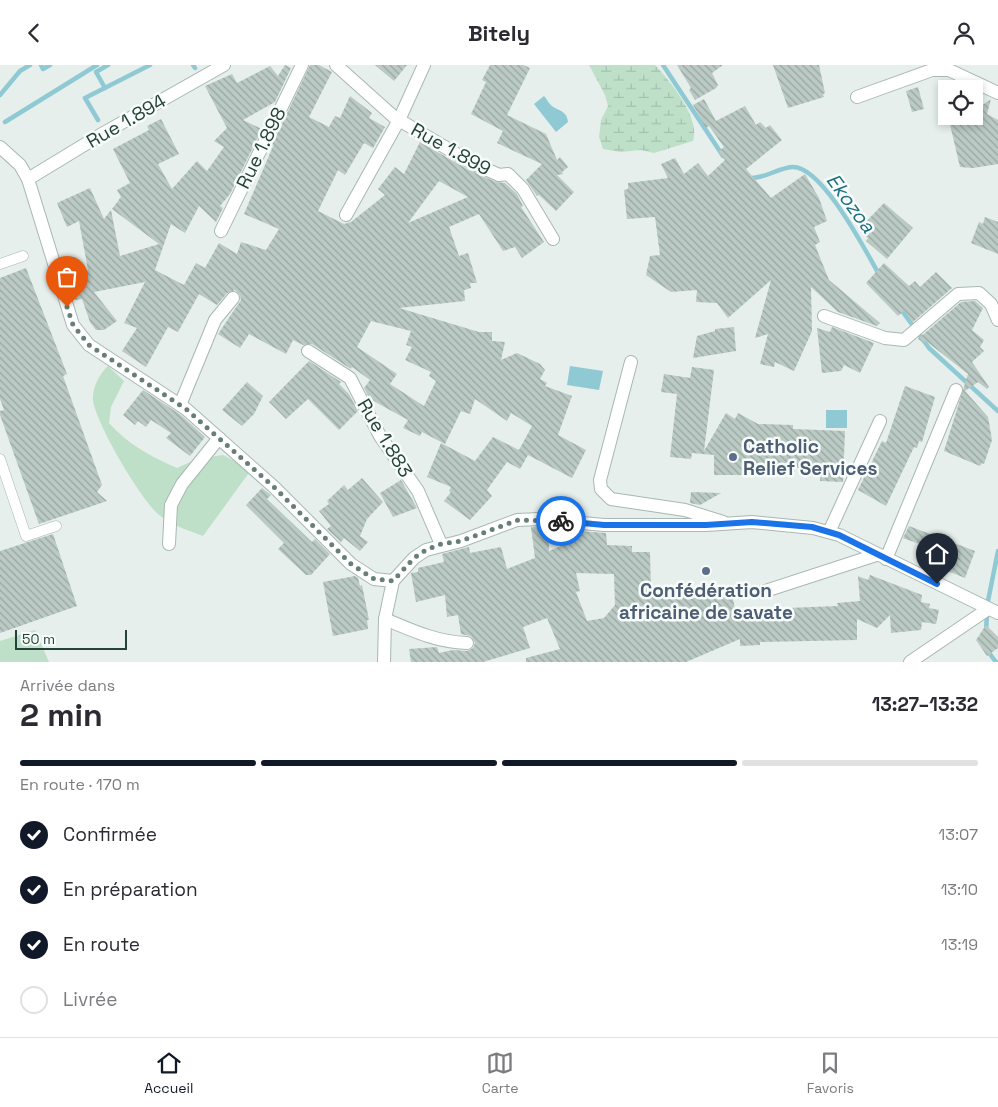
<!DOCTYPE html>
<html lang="fr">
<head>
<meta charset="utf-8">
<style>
  body { margin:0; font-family:"Space Grotesk",sans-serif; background:#f2f2f3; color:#2b2b33; height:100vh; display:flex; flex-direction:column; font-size:19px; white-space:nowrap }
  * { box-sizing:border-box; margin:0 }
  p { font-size:16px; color:#7c7c81 }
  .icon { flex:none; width:28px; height:28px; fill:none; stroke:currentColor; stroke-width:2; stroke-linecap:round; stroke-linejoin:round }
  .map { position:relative; height:597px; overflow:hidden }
  .panel { display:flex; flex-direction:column; background:#fff; flex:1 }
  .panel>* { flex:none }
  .controls { position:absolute; left:938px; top:15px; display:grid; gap:10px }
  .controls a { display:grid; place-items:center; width:45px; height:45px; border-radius:0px; background:#fff; box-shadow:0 2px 8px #0003; font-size:25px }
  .scale { position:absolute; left:15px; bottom:12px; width:112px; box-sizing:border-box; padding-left:5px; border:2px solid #24423a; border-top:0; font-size:14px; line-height:18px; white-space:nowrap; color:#24423a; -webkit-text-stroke:4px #f7fbf9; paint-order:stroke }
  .pin { position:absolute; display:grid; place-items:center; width:42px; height:42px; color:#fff; margin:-51px -21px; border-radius:50% 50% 50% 0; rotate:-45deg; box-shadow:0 0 5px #0007 }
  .pin .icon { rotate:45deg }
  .courier { position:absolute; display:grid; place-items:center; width:50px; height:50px; margin:-25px; border:4px solid #1a73e8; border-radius:50%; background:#fff; color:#222; box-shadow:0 1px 6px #0007 }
  .headline em { font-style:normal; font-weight:700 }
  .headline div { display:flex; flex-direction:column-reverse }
  .headline { display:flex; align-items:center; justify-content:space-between; height:85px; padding:0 20px }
  h1 { font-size:32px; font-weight:700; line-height:38px }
  .bar { display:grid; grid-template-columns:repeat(4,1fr); gap:8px 5px; align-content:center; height:60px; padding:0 20px }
  .bar i { height:6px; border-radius:4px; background:#e1e1e2 }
  .bar .selected { background:#111827 }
  .bar p { grid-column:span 4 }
  ol { padding:0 20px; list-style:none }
  li { display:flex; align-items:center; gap:15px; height:55px }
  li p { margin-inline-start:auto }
  li .icon { padding:5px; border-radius:50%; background:#111827; color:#fff; stroke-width:4 }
  li:last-child { color:#7c7c81 }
  li i { width:28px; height:28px; border:2px solid #e1e1e2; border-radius:50% }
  header { display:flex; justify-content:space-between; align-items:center; height:65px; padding:0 20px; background:#fff; font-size:22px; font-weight:700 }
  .tabs { display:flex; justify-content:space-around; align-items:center; height:70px; border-top:1px solid #e1e1e2; background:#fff; font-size:14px; color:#7c7c81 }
  .tabs a { display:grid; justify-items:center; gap:2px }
  .tabs .selected { color:#111827 }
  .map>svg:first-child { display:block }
  .green { fill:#bfe0c8 }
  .wetland { fill:url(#wetland-marsh) }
  .water { fill:#8ec9d4 }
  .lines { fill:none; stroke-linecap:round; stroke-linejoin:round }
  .stream { stroke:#8ec9d4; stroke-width:4.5 }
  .building { fill:url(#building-back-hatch); fill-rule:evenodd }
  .pedestrian-casing { stroke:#a8b8b2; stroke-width:11 }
  .minor-casing { stroke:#a8b8b2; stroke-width:14 }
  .pedestrian { stroke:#fff; stroke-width:10 }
  .minor { stroke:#fff; stroke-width:12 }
  .done { stroke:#687f78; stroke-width:5; stroke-dasharray:0 9 }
  .route { stroke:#1a73e8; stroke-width:6 }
  .service-dot { fill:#5c6f8a; stroke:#f7fbf9; stroke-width:2 }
  .labels { text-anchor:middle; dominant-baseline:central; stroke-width:5; stroke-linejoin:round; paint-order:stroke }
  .street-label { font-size:19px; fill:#24423a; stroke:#f7fbf9 }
  .service-label { font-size:19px; font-weight:bold; fill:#4e5e75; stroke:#f7fbf9; text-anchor:start }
  .water-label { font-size:20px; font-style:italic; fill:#1c6f80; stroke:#f7fbf9 }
</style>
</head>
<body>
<header><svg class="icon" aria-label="back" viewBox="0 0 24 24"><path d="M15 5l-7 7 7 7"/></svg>Bitely<svg class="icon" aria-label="person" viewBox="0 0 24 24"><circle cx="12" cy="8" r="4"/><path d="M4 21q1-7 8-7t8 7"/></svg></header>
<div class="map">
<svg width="998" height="597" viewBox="0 0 998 597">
  <defs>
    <pattern id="wetland-marsh" width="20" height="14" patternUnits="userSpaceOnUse" patternTransform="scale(1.25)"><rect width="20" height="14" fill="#bfe0c8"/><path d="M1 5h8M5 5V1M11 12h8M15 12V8" fill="none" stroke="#a4c1ad"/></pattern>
    <pattern id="building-back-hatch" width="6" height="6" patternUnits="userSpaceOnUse" patternTransform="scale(1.25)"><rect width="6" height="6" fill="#bbcac4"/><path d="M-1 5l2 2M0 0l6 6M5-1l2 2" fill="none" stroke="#98a6a0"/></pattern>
  </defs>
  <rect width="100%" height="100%" fill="#e6efeb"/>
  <g class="green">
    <path d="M108 301 124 316 111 342 109 358C129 380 150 391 177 403L197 394 223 390 251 405 203 471C189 466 169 459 158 449 140 433 96 359 93 335 92 323 100 308 108 301Z"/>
    <polygon points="35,565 49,597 0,597 0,576"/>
  </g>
  <path class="wetland" d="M589 0H655C670 16 701 53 693 76L654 88 641 85 621 87 603 84 599 72 601 55 608 41 605 30Z"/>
  <g class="water">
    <path d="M544 31C547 34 549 39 552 41 559 46 567 46 568 57L556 67 534 39Z"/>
    <polygon points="570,301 603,306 599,325 567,320"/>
    <rect x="826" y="345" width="21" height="18"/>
  </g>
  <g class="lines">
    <g class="stream">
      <polyline points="41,0 43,4 50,0"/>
      <polyline points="193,0 195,3"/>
      <polyline points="663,0 723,91"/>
      <polyline points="105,23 96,7 108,0"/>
      <polyline points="0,30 20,6 30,0"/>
      <polyline points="98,55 85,33 150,0"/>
      <polyline points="5,57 97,0"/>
      <path d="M750 113C764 114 778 103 792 102 822 100 866 187 880 211"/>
      <polyline points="900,243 929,283 998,346"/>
      <polyline points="987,541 998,486"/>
      <polyline points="986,566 987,549"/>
      <polyline points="987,585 996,597"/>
    </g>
  </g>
  <g class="building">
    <path d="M285 0 291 3 275 37 243 55 262 64 230 129 220 141 223 143 216 157 199 141 185 168 171 159 155 205 184 220 196 198 205 203 219 178 237 189 241 177 266 185 279 164 244 149 274 79 271 82 310 0H319L332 7 309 52 329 62 335 51 340 53 350 31 372 48 369 53 385 62 373 83 364 78 345 110 338 105 318 146 344 159 351 157 385 130 378 124 395 102 404 109 420 77 467 104 496 117 505 118 517 129 523 141 521 142 544 177 522 193 515 182 503 186 479 149 449 162 459 191 468 188 477 218H470L471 223 464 225 465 236 399 243 479 267H492V276L505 277 501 295 517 288 540 299 545 305 540 314 547 318 545 321 572 331 558 370 586 385 572 413 528 390 520 404 507 397 487 425 492 431 470 455 444 436 451 427 449 426 451 422 427 412 441 378 475 396 493 372 519 385 532 361 511 348 507 356 475 334 470 349 461 346 445 379 422 367 420 371 403 363 408 355 370 334 364 323 370 315 352 302 351 304 312 279 303 280 293 275 286 289 249 269 240 283 218 269 241 235 240 230 235 225 227 228 217 240 199 229 178 267 168 262 146 302 122 286 137 263 124 258 145 217 94 227 117 256 104 265H96L90 257 82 234 75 235 70 209 88 205 79 156 67 162 57 138 90 123 104 154 111 145 120 191 159 179 112 144 121 132 117 125 130 118 113 84 149 65 147 61 161 54 179 89 158 99 172 124 197 96 207 106 224 82 214 76 227 63 205 21 232 9 237 18 270 1 278 11ZM439 116 468 132 408 158ZM371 256 411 266 406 280 412 282 405 295 431 307 429 311 436 316 424 341 390 319 397 309 357 282Z"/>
    <polygon points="375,0 407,0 394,16"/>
    <polygon points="490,0 523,0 530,3 507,50 546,69 557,95 560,92 568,102 562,107 563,109 557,110 574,127 556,146 539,130 537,131 526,115 542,99 497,78 503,66 471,49 486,17 482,15"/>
    <polygon points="677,0 723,0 712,8 718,20 716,23 695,35 689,25 691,23"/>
    <polygon points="773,0 819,0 825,28 823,29 824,32 788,43"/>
    <polygon points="918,22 924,44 912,47 906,26"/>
    <polygon points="704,34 716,56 745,41 756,60 760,57 766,63 770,60 782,75 746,104 771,133 805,109 819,133 827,156 814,162 820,177 815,180 829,215 880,258 877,261 838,247 811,222 812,266 794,306 775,297 774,302 760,299 768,269 755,273 771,215 728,253 717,238 696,237 697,225 671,227 646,210 650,191 660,190 655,152 627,154 624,125 628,124 628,118 668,113 661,99 675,93 684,109 698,98 708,111 725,95 718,87 724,82 709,61 706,63 693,40"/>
    <polygon points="991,34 987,49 998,55 998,99 973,103 960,102 948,51 974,51 974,46"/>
    <polygon points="884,138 913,163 887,194 866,176 868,173 859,164"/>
    <polygon points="985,152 998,157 998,189 971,178 979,157 983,159"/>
    <polygon points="884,198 909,221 915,216 920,222 936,207 952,223 913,257 904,246 898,251 866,218"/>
    <polygon points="26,203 67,309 63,311 102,420 97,427 107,436 39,459 0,350 0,346 4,345 0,334 0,213"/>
    <polygon points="975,236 983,243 972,265 984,275 980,282 984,286 972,297 989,322 987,324 978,317 965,326 988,352 992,375 984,399 982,398 980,401 944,386 968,309 926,276 924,278 918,274 961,237"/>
    <polygon points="734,262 736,286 693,293 697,271 715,266 715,264"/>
    <polygon points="832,262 874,278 860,308 844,300 841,306 822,308 817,263 830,267"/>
    <polygon points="309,296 341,317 339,319 349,329 358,346 339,365 308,334 286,354 269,337"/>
    <polygon points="692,302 714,305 704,386 726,348 735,354 738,348 758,359 793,360 793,364 845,366 843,417 820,416 820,405 795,403 795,407 752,405 752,410 714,410 714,390 692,388 691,394 670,392 677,329 661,327 664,309 690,313"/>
    <polygon points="247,317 263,331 254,349 242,361 222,345"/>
    <polygon points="905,321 935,332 922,377 919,376 917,383 914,382 886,441 858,425 882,376 886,378"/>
    <polygon points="143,325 181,350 205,372 190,391 166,373 171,368 151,355 146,362 138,356 135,360 123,350"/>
    <polygon points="362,413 383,437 367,454 360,471 368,477 360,486 344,473 341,477 327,464 331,461 319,446 329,439 327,436 344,420 348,425"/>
    <polygon points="401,415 417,443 393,452 380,428"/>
    <polygon points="262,423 271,430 267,434 312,477 315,474 330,489 311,510 306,510 278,484 284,478 246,440"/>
    <polygon points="691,427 721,428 700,440 690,438"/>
    <polygon points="909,461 975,486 965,513 918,494 922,480 903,473"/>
    <path d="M531 462 549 463V486L580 473 579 466 606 468 607 480 632 481V487H650L651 529 696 524 697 531 732 528 735 545 838 541 837 538 860 536 858 511 868 515 870 510 922 530 921 537 930 539 929 543 939 545 936 559 922 557 921 565 891 568 890 550 877 563 857 554V575L760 577V580L740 581V574L686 597H526V593L560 584 547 553 523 562 530 583 483 597H411L409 584 437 582 439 588 453 585 467 586 473 583 475 578 471 571 461 569 458 550 447 552 445 530 416 537 411 508 418 507V503L444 497 442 489 469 482 470 488 501 482 507 504 535 493ZM576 508 614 509 615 540 604 553 587 556 576 527 580 526Z"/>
    <polygon points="53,469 77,541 0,568 0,486"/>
    <polygon points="355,511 358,513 360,521 362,520 369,555 367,555 368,564 333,571 323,517"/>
    <polygon points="986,560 998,572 998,583 987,591 976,575"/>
  </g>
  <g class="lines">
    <g class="pedestrian-casing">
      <g id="pedestrian">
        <polyline points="0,199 23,191"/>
        <polyline points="0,394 26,471 56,461"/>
      </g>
    </g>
    <g class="minor-casing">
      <g id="minor">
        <polyline points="336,0 394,52 470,97 499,110 508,109 523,124 553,174"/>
        <polyline points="857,32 932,5 949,5 998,28"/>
        <polyline points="0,82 20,100 28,114 73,260 89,280 186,344 274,422 351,499 374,514 393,516"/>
        <polyline points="28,114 102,69 224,0"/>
        <polyline points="346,150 399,55 424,0"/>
        <polyline points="221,166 302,0"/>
        <polyline points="824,251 885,273 904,275 958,229 979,228 991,239 998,255"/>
        <polyline points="308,286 350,313 380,371 418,426 441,479"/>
        <polyline points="631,297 600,415 601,424 611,434 685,445 723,457"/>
        <polyline points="180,340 215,255 233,233"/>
        <polyline points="829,467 880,356"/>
        <polyline points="169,479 171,440 182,419 219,373"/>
        <polyline points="886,494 956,325"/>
        <polyline points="762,527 876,490"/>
        <path d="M385 554C413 566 437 577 467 578"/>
        <polyline points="384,597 385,554 393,516 414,493 426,485 461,476 517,455 539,454 604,460 706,460 752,457 813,463 839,470 998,548"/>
        <polyline points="910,597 988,544"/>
      </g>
    </g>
    <use href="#pedestrian" class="pedestrian"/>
    <use href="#minor" class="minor"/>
  </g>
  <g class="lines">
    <polyline class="done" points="67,242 73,260 89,280 186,344 274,422 351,499 374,514 393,516 414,493 426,485 441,479 461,476 518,455 561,456"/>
    <polyline class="route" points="561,456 604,460 706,460 752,457 812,462 839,470 937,519"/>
  </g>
  <g class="service-dot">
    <circle cx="733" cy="392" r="5"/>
    <circle cx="706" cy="506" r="5"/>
  </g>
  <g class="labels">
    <g class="street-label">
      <text transform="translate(126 56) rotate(-30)">Rue 1.894</text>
      <text transform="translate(261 83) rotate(-64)">Rue 1.898</text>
      <text transform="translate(451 84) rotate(29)">Rue 1.899</text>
      <text transform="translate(385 373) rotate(59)">Rue 1.883</text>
    </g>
    <g class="service-label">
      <text x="743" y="381">Catholic<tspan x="743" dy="22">Relief Services</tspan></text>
      <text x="706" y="525" text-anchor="middle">Confédération<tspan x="706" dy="22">africaine de savate</tspan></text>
    </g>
    <g class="water-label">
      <text transform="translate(851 138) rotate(54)">Ekozoa</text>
    </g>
  </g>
</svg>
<div class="controls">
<a><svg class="icon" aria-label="locate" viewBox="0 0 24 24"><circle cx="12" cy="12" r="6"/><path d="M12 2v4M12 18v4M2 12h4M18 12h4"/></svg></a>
</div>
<div class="scale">50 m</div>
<div class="pin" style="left:67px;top:242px;background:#ea580c"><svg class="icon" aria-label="bag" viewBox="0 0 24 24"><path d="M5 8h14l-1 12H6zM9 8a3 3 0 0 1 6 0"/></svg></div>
<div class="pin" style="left:937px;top:519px;background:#1f2937"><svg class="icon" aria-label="home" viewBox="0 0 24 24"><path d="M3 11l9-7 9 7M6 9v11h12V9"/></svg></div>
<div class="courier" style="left:561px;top:456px"><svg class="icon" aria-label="bike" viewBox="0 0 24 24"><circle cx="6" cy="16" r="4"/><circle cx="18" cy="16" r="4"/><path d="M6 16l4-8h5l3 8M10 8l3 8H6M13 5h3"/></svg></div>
</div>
<section class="panel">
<div class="headline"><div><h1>2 min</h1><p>Arrivée dans</p></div><em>13:27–13:32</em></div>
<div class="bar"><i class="selected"></i><i class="selected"></i><i class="selected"></i><i></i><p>En route · 170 m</p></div>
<ol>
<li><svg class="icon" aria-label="check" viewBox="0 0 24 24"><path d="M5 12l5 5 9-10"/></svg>Confirmée<p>13:07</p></li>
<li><svg class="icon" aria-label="check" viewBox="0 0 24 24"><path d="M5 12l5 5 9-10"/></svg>En préparation<p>13:10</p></li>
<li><svg class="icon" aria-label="check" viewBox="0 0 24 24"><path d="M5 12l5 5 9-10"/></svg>En route<p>13:19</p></li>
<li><i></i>Livrée</li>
</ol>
</section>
<nav class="tabs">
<a class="selected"><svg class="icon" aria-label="home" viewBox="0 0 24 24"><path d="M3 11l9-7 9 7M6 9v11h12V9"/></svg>Accueil</a>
<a><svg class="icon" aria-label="map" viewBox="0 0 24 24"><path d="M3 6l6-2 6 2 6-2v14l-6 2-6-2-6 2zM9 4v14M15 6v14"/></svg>Carte</a>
<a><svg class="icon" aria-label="saved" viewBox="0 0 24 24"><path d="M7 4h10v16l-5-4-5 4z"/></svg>Favoris</a>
</nav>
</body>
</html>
